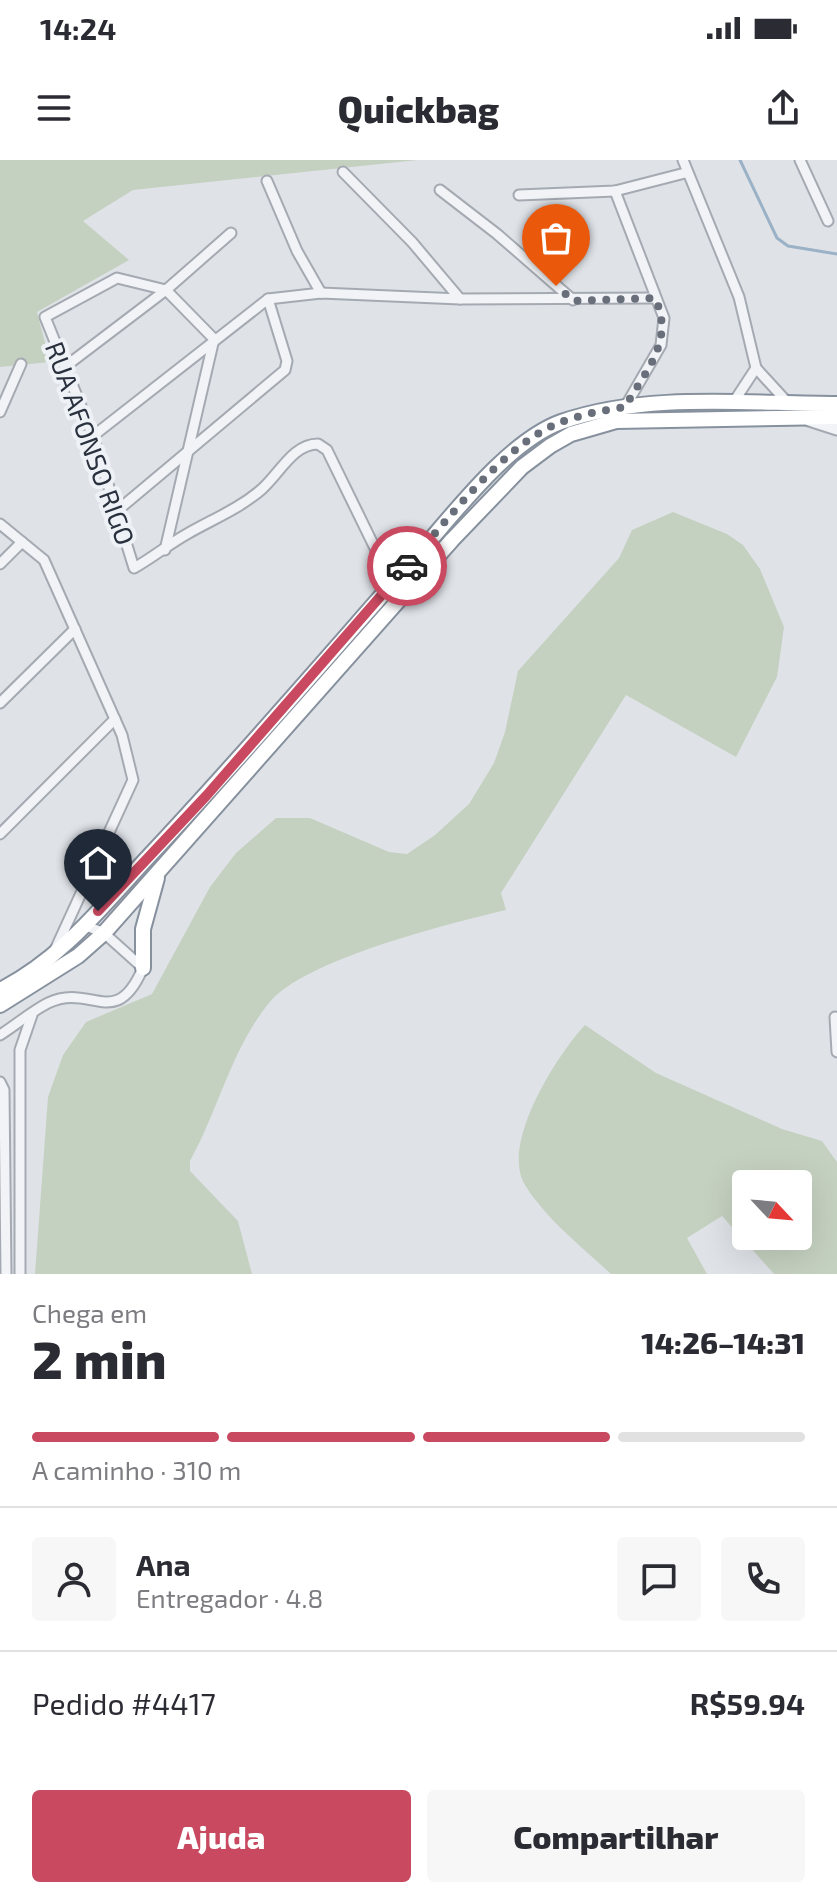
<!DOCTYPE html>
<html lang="pt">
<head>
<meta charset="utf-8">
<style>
  body { margin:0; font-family:"Exo 2",sans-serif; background:#f7f7f7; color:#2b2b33; height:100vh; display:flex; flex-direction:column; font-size:30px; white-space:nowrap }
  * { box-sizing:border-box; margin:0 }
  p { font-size:26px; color:#7c7c81 }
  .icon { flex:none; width:44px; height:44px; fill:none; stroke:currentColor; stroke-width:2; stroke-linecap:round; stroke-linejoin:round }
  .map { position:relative; height:1114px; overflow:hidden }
  .side { display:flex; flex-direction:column; background:#fff; flex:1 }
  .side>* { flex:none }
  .needle { width:52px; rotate:116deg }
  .fabs { position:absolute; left:732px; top:1010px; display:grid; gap:16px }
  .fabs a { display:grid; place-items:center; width:80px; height:80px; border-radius:8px; background:#fff; box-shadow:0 8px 32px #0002; font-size:40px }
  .pin { position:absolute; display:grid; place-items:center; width:68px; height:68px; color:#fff; margin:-82px -34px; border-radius:50% 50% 50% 0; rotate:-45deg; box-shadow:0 0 8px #0007 }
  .pin .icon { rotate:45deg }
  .courier { position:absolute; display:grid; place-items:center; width:80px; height:80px; margin:-40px; border:6px solid #c84960; border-radius:50%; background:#fff; color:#222; box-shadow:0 2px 10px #0007 }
  .headline em { font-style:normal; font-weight:800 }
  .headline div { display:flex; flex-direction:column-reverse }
  .headline { display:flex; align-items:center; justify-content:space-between; height:136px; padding:0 32px }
  h1 { font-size:52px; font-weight:800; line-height:60px }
  .bar { display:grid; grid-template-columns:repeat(4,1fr); gap:12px 8px; align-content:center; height:96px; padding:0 32px }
  .bar i { height:10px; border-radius:6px; background:#e1e1e2 }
  .bar .on { background:#c84960 }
  .bar p { grid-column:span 4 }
  .line { display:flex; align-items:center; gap:20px; padding:0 32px; border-top:2px solid #e1e1e2 }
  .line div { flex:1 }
  .round { display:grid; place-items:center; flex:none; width:84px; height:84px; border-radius:8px; background:#f7f7f7 }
  .action { display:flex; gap:16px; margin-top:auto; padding:16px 32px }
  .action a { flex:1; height:92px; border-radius:8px; background:#c84960; color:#fff; font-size:32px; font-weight:800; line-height:92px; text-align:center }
  .action a+a { background:#f7f7f7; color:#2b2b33 }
  .status { display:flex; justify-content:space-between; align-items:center; height:56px; padding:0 40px; background:#fff; direction:ltr }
  .status svg { height:22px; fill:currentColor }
  header { display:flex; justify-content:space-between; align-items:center; height:104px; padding:0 32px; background:#fff; font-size:36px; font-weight:800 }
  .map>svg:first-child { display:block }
  .green { fill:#c5d1c0; fill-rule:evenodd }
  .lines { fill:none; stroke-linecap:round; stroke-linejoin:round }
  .stream { stroke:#9bb1c6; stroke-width:3 }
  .minor-casing { stroke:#a5aab2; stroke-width:13 }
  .tertiary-casing { stroke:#a5aab2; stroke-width:15 }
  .trunk-casing { stroke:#87919e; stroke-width:18 }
  .minor { stroke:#f1f3f6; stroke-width:9 }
  .tertiary { stroke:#f1f3f6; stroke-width:11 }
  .trunk { stroke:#fff; stroke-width:14 }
  .done { stroke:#696f7a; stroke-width:8; stroke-dasharray:0 14.4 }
  .route { stroke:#c84960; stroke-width:10 }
  .labels { text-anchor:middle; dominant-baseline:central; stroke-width:8; stroke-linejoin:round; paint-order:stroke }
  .street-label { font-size:26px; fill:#29313e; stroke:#eef1f5 }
</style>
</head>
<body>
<div class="status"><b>14:24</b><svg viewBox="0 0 49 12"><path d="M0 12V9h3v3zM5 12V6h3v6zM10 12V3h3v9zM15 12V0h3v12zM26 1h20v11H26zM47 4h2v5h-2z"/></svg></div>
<header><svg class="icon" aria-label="menu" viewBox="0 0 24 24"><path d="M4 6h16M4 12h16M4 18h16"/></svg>Quickbag<svg class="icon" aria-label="share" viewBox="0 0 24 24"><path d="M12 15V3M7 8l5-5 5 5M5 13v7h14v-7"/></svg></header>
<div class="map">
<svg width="837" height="1114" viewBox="0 0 837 1114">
  <rect width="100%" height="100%" fill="#dfe3e8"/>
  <g class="green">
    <polygon points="0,0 418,0 133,30 83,61 129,100 37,152 50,202 0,207"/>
    <path d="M673 352 727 374 743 385 760 409 784 467 777 517 736 597 626 535 501 733 506 750C448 764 305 799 269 843 232 888 218 951 190 1001V1011L238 1061 252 1114H35L48 937 63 895 86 862 152 834 210 727 236 693 276 658H310L389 692 407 694 435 675 469 644 494 603 505 572 518 511 619 398 632 370Z"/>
    <path d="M585 865 656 913 782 969 822 981 837 1002V1114H774L722 1056 687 1078 707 1114H611C582 1087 546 1059 525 1025 500 984 557 895 585 865ZM746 1024H798V1076H746Z"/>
  </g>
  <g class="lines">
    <polyline class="stream" points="740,0 777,78 788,86 837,94"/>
    <g class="minor-casing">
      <g id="minor">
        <polyline points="683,0 739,137 756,208 788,243"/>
        <polyline points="800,0 828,61"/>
        <polyline points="343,12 412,82 460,139"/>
        <polyline points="267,21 297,91 321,133"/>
        <polyline points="440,30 497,74 573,140"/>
        <polyline points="615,31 664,158 661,185 625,247"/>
        <polyline points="519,35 615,31 685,13"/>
        <polyline points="66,206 166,130 231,73"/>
        <polyline points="733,243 756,208"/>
        <polyline points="0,252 21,204"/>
        <polyline points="93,276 268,139 321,133 460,139 655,138"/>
        <polyline points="118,350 285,210 287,201 268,139"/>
        <polyline points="0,364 44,400 122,575 133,620 55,790"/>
        <path d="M165 390 214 179 166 130 117 118 45 157 93 276 134 408C152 398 169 384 187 374 213 359 239 349 262 329 280 313 293 284 318 284L327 290 392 423"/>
        <polyline points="0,404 22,382"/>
        <polyline points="0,543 75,469"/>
        <polyline points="0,674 115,559"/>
        <polyline points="835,857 837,892"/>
        <path d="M0 875C16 865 32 851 48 843 91 822 115 872 143 808L104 773 84 765"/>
        <polyline points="0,922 4,930 6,1114"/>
        <polyline points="20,1114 20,890 32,855"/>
      </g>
    </g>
    <g class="tertiary-casing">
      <polyline id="tertiary" points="809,260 837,269"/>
    </g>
    <g class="trunk-casing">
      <g id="trunk">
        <polyline points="143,808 143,769 157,718"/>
        <path d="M0 830C62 799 104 744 151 694 243 596 331 493 420 392 456 351 509 281 561 262 648 232 747 244 837 244"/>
        <polyline points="0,845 78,796 104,773 452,380 522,307 550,286 571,274 616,261 837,257"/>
      </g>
    </g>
    <use href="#minor" class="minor"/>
    <use href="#tertiary" class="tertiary"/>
    <use href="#trunk" class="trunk"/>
  </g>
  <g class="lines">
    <path class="done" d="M407 406C447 361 502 286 559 263 579 255 604 250 625 247 646 210 675 181 655 138L574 141 556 126"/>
    <polyline class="route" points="98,751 207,635 407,406"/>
  </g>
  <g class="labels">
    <g class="street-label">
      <text transform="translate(91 283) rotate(70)">RUA AFONSO RIGO</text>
    </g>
  </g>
</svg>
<div class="fabs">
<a><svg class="needle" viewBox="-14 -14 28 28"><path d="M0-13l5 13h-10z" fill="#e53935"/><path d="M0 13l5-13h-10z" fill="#7c7c81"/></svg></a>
</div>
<div class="pin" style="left:556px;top:126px;background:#ea580c"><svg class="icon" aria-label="bag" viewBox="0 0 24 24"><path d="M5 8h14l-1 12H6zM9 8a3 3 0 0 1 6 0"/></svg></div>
<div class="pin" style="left:98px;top:751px;background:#1f2937"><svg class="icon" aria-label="home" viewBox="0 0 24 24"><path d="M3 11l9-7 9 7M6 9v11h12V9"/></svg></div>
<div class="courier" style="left:407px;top:406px"><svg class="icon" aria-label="car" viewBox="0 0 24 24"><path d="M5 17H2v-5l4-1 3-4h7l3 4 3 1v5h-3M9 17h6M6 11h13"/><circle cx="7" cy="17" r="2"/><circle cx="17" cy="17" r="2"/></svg></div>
</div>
<section class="side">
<div class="headline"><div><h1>2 min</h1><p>Chega em</p></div><em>14:26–14:31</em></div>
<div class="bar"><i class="on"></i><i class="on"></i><i class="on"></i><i></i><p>A caminho · 310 m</p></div>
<div class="line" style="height:144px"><a class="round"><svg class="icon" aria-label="person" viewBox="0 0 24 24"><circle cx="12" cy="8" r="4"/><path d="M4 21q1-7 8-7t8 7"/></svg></a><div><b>Ana</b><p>Entregador · 4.8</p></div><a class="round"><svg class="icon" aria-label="chat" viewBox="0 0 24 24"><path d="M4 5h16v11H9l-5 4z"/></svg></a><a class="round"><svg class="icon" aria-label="phone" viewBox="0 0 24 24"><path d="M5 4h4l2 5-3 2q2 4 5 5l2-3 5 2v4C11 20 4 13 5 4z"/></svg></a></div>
<div class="line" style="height:104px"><div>Pedido #4417</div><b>R$59.94</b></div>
<div class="action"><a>Ajuda</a><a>Compartilhar</a></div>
</section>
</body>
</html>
